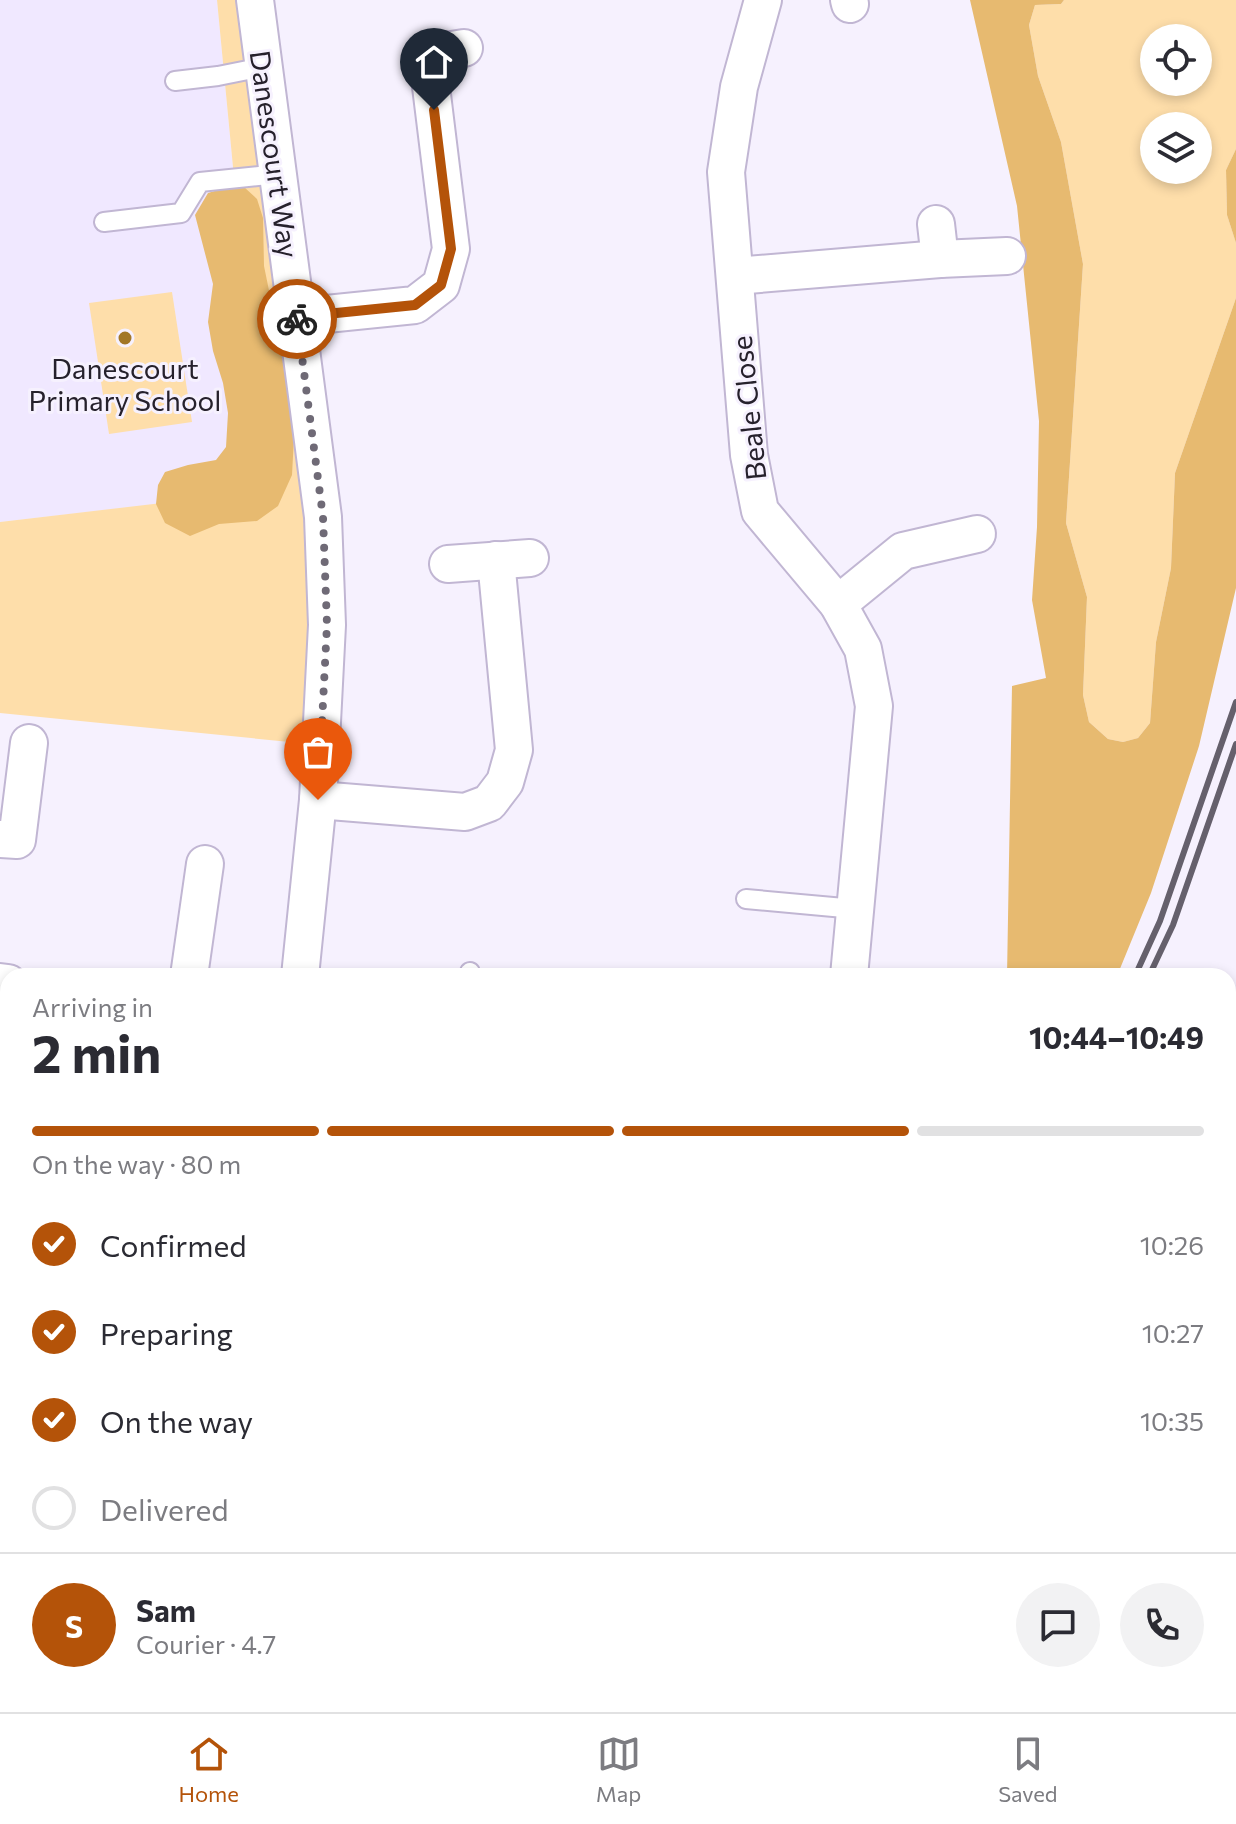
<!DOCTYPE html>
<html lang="en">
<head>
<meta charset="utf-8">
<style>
  body { margin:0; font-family:Commissioner,sans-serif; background:#f2f2f3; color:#2b2b33; height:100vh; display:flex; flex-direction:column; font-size:30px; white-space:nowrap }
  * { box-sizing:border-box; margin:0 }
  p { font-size:26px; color:#7c7c81 }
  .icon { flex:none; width:44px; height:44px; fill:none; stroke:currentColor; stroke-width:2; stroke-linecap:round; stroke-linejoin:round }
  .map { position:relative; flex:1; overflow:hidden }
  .sheet { position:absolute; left:0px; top:968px; width:1236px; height:744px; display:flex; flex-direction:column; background:#fff; border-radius:24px 24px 0 0; box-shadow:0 4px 12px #0003 }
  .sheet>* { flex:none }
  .fabs { position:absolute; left:1140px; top:24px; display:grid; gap:16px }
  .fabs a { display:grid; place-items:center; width:72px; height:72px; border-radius:50%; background:#fff; box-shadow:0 4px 12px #0003; font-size:40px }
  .pin { position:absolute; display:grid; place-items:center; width:68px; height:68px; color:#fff; margin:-82px -34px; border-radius:50% 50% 50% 0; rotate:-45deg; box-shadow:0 0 8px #0007 }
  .pin .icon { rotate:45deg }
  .courier { position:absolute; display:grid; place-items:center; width:80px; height:80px; margin:-40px; border:6px solid #b45309; border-radius:50%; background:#fff; color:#222; box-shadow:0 2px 10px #0007 }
  .headline em { font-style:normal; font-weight:700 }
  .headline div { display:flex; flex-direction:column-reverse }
  .headline { display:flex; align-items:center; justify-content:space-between; height:136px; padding:0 32px }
  h1 { font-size:52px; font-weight:700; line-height:60px }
  .bar { display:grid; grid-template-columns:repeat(4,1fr); gap:12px 8px; align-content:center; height:96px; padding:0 32px }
  .bar i { height:10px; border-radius:6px; background:#e1e1e2 }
  .bar .selected { background:#b45309 }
  .bar p { grid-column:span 4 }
  .line { display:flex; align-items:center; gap:20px; padding:0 32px; border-top:2px solid #e1e1e2 }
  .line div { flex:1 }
  .round { display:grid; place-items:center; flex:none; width:84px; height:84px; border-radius:42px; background:#f2f2f3 }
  ol { padding:0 32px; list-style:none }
  li { display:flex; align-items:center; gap:24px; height:88px }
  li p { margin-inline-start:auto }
  li .icon { padding:8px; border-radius:50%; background:#b45309; color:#fff; stroke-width:4 }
  li:last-child { color:#7c7c81 }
  li i { width:44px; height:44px; border:4px solid #e1e1e2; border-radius:50% }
  .dock { display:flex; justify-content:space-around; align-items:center; height:112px; border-top:2px solid #e1e1e2; background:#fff; font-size:22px; color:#7c7c81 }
  .dock a { display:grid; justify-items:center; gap:4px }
  .dock .selected { color:#b45309 }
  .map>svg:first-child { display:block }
  .built { fill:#f0e8ff }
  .green { fill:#fedeaa; fill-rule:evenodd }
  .forest { fill:#e7ba70 }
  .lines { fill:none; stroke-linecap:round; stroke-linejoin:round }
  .service-casing { stroke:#c1b6d3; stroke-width:22 }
  .minor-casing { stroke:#c1b6d3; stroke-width:40 }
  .service { stroke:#fff; stroke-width:18 }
  .minor { stroke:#fff; stroke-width:36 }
  .rail { stroke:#65606c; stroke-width:6 }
  .done { stroke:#6f6a76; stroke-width:8; stroke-dasharray:0 14.4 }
  .route { stroke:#b45309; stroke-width:10 }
  .poi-dot { fill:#a27727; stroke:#f6f1fe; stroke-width:3 }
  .labels { text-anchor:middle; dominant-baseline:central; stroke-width:6; stroke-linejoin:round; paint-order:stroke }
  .street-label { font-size:28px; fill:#26212c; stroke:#f6f1fe }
  .poi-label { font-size:28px; fill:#26212c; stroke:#f6f1fe }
</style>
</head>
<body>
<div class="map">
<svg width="1236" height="1712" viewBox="0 0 1236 1712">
  <rect width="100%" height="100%" fill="#f6f1fe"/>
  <polygon class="built" points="0,0 217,0 264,492 0,522"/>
  <g class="green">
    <polygon points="217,0 255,0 323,517 320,745 0,713 0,522 264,491"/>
    <path d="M1064 0H1236V149L1226 170 1227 215 1236 243V298L1175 473 1171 568 1156 642 1150 723 1138 738 1123 742 1108 739 1089 722 1083 695 1087 597 1066 523 1083 264 1061 142 1038 76 1029 25 1035 5 1061 4ZM1154 38H1198V82H1154ZM1154 126H1198V170H1154Z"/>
    <polygon points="172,292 192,422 109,434 89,303"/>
  </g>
  <g class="forest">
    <polygon points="970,0 1064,0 1061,4 1035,5 1029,25 1038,76 1061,142 1083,264 1066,523 1087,597 1083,695 1089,722 1108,739 1123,742 1138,738 1150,723 1156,642 1171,568 1175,473 1236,298 1236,588 1199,746 1151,893 1117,976 1007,976 1012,686 1046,678 1032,600 1037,527 1039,421 1017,206"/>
    <polygon points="1236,149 1236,243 1227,215 1226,170"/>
    <polygon points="235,185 244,187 257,199 263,218 264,266 295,418 292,475 278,506 257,521 219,524 190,536 165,523 156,504 158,485 165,472 188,465 216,460 226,447 228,413 223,383 213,351 208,322 213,284 195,215 208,193"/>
    <polygon points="581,1704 684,1704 678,1712 573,1712"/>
  </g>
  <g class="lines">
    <g class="service-casing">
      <g id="service">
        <polyline points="175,81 218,76 263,67"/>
        <polyline points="104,222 181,213 200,182 278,174"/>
        <polyline points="746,899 855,909"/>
        <polyline points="469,976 470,972"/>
      </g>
    </g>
    <g class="minor-casing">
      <g id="minor">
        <polyline points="255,0 323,517 327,625 318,800 300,976"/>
        <polyline points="763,0 739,87 726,172 749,455 760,511 838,604 863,649 874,706 849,976"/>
        <polyline points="849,0 850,4"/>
        <polyline points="936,224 940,259"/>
        <polyline points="735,276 940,259 1007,256"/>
        <polyline points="297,317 415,305 441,285 451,249 427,54 464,48"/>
        <polyline points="448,564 530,558"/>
        <polyline points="838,604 903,551 977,534"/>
        <polyline points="318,800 465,812 489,803 505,782 514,750 496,560"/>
        <polyline points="0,839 17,840 29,743"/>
        <polyline points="189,976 205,864"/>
        <polyline points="0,982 8,983"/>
        <polyline points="1228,1305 1236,1303"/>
        <polyline points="0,1377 8,1370"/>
        <polyline points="0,1486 8,1493"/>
        <polyline points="0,1687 8,1679"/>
        <polyline points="278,1704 286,1712"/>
        <polyline points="1061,1704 1065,1712"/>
        <polyline points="199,1712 208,1704"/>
        <polyline points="390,1712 398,1704"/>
      </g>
    </g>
    <use href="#service" class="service"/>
    <use href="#minor" class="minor"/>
    <g class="rail">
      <polyline points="1135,976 1160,921 1236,702"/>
      <polyline points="1149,976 1173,925 1236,744"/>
      <polyline points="702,1712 709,1704"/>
      <polyline points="721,1712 727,1704"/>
    </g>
  </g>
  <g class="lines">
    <polyline class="done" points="297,319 323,517 327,625 318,800"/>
    <polyline class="route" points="297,319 297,317 415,305 441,285 451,249 434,110"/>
  </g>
  <circle class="poi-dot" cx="125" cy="338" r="8"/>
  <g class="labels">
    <g class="street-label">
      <text transform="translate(275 154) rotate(82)">Danescourt Way</text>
      <text transform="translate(748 408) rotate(-96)">Beale Close</text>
    </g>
    <g class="poi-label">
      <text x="125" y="368">Danescourt<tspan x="125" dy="32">Primary School</tspan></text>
    </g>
  </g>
</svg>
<div class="fabs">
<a><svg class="icon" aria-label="locate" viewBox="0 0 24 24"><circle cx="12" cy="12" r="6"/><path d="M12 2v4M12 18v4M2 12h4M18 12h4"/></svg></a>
<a><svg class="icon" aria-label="layers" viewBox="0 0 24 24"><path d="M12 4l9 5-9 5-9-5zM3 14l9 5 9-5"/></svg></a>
</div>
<div class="pin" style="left:318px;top:800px;background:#ea580c"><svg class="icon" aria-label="bag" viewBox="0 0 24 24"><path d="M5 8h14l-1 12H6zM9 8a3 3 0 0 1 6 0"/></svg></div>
<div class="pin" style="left:434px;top:110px;background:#1f2937"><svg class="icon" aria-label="home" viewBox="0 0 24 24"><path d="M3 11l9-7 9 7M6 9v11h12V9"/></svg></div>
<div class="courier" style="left:297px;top:319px"><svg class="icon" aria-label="bike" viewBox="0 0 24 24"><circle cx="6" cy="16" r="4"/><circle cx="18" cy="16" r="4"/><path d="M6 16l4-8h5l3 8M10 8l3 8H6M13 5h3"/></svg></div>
<section class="sheet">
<div class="headline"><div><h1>2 min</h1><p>Arriving in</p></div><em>10:44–10:49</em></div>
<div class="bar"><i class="selected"></i><i class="selected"></i><i class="selected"></i><i></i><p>On the way · 80 m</p></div>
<ol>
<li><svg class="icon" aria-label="check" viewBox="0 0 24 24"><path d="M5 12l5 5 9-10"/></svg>Confirmed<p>10:26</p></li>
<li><svg class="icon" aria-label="check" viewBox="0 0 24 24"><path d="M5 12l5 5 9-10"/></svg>Preparing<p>10:27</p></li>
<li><svg class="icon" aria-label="check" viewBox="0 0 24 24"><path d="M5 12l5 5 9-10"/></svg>On the way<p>10:35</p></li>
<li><i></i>Delivered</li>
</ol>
<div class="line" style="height:144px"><b class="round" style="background:#b45309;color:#fff">S</b><div><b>Sam</b><p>Courier · 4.7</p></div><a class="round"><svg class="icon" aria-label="chat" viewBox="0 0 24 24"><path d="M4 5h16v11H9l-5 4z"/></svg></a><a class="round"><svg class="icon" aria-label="phone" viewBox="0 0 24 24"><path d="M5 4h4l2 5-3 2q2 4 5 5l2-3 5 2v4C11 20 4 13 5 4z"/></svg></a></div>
</section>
</div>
<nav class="dock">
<a class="selected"><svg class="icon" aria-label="home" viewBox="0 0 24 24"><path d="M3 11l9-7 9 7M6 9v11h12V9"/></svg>Home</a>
<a><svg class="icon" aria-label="map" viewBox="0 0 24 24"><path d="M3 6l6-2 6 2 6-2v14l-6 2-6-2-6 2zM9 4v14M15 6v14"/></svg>Map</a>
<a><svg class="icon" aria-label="saved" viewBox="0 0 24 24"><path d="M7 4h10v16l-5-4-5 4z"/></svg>Saved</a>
</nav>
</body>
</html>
